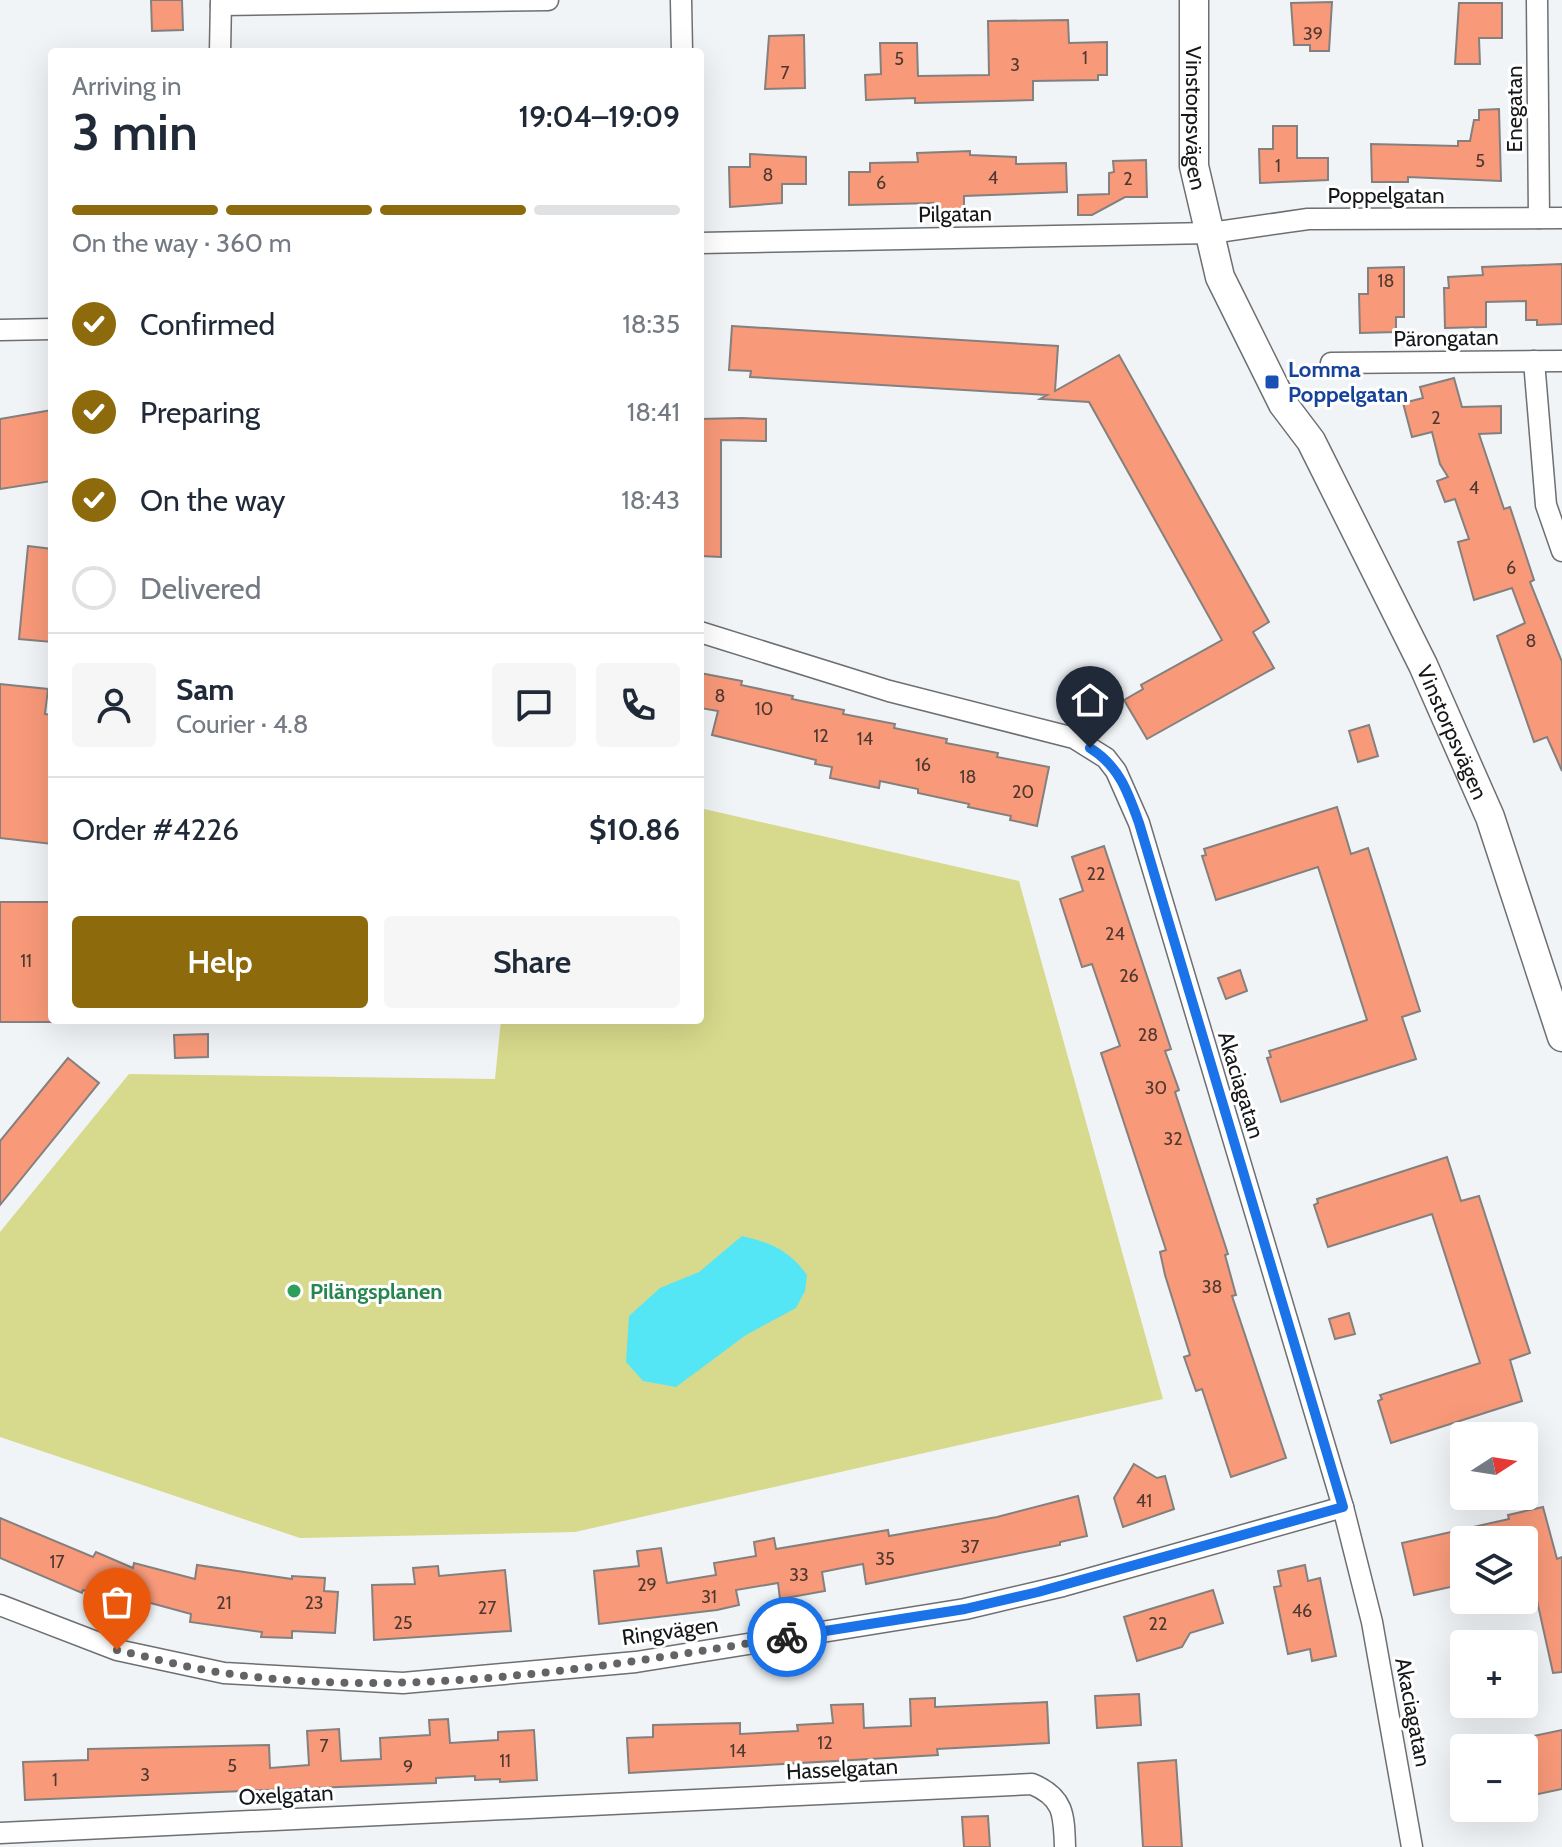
<!DOCTYPE html>
<html lang="en">
<head>
<meta charset="utf-8">
<style>
  body { margin:0; font-family:Cabin,sans-serif; background:#f6f6f7; color:#1f2937; height:100vh; display:flex; flex-direction:column; font-size:30px; white-space:nowrap }
  * { box-sizing:border-box; margin:0 }
  p { font-size:26px; color:#747a83 }
  .icon { flex:none; width:44px; height:44px; fill:none; stroke:currentColor; stroke-width:2; stroke-linecap:round; stroke-linejoin:round }
  .map { position:relative; flex:1; overflow:hidden }
  .panel { position:absolute; left:48px; top:48px; width:656px; height:976px; display:flex; flex-direction:column; background:#fff; border-radius:8px; box-shadow:0 8px 32px #0002 }
  .panel>* { flex:none }
  .needle { width:52px; rotate:78deg }
  .controls { position:absolute; left:1450px; top:1422px; display:grid; gap:16px }
  .controls a { display:grid; place-items:center; width:88px; height:88px; border-radius:8px; background:#fff; box-shadow:0 8px 32px #0002; font-size:40px }
  .pin { position:absolute; display:grid; place-items:center; width:68px; height:68px; color:#fff; margin:-82px -34px; border-radius:50% 50% 50% 0; rotate:-45deg; box-shadow:0 0 8px #0007 }
  .pin .icon { rotate:45deg }
  .courier { position:absolute; display:grid; place-items:center; width:80px; height:80px; margin:-40px; border:6px solid #1a73e8; border-radius:50%; background:#fff; color:#222; box-shadow:0 2px 10px #0007 }
  .overview em { font-style:normal; font-weight:600 }
  .overview div { display:flex; flex-direction:column-reverse }
  .overview { display:flex; align-items:center; justify-content:space-between; height:136px; padding:0 24px }
  h1 { font-size:52px; font-weight:600; line-height:60px }
  .bar { display:grid; grid-template-columns:repeat(4,1fr); gap:12px 8px; align-content:center; height:96px; padding:0 24px }
  .bar i { height:10px; border-radius:6px; background:#e0e1e3 }
  .bar .active { background:#8d6b0d }
  .bar p { grid-column:span 4 }
  .line { display:flex; align-items:center; gap:20px; padding:0 24px; border-top:2px solid #e0e1e3 }
  .line div { flex:1 }
  .round { display:grid; place-items:center; flex:none; width:84px; height:84px; border-radius:8px; background:#f6f6f7 }
  ol { padding:0 24px; list-style:none }
  li { display:flex; align-items:center; gap:24px; height:88px }
  li p { margin-inline-start:auto }
  li .icon { padding:8px; border-radius:50%; background:#8d6b0d; color:#fff; stroke-width:4 }
  li:last-child { color:#747a83 }
  li i { width:44px; height:44px; border:4px solid #e0e1e3; border-radius:50% }
  .action { display:flex; gap:16px; margin-top:auto; padding:16px 24px }
  .action a { flex:1; height:92px; border-radius:8px; background:#8d6b0d; color:#fff; font-size:32px; font-weight:600; line-height:92px; text-align:center }
  .action a+a { background:#f6f6f7; color:#1f2937 }
  .map>svg:first-child { display:block }
  .green { fill:#d7d98c }
  .water { fill:#55e6f5 }
  .building { fill:#f89979; stroke:#83807f; stroke-width:2 }
  .lines { fill:none; stroke-linecap:round; stroke-linejoin:round }
  .street-casing { stroke:#6d6f71; stroke-width:23 }
  .secondary-casing { stroke:#6d6f71; stroke-width:31 }
  .street { stroke:#fff; stroke-width:20 }
  .secondary { stroke:#fff; stroke-width:28 }
  .done { stroke:#636466; stroke-width:8; stroke-dasharray:0 14.4 }
  .route { stroke:#1a73e8; stroke-width:10 }
  .transit-dot { fill:#1a4fb4; stroke:#fff; stroke-width:3 }
  .leisure-dot { fill:#2e9e5b; stroke:#fff; stroke-width:3 }
  .labels { text-anchor:middle; dominant-baseline:central; stroke-width:6; stroke-linejoin:round; paint-order:stroke }
  .number-label { font-size:18px; fill:#4e3830 }
  .street-label { font-size:22px; fill:#161718; stroke:#fff }
  .transit-label { font-size:22px; font-weight:bold; fill:#164399; stroke:#fff; text-anchor:start }
  .leisure-label { font-size:22px; font-weight:bold; fill:#27864d; stroke:#fff; text-anchor:start }
</style>
</head>
<body>
<div class="map">
<svg width="1562" height="1847" viewBox="0 0 1562 1847">
  <rect width="100%" height="100%" fill="#f1f4f7"/>
  <polygon class="green" points="700,808 1019,881 1163,1399 575,1532 300,1538 0,1437 0,1232 129,1074 495,1079 501,1020 700,1020"/>
  <path class="water" d="M742 1236C771 1243 789 1250 807 1275L805 1291 796 1308 746 1335 676 1387 643 1381 626 1362 629 1316 660 1288 699 1272Z"/>
  <g class="building">
    <polygon points="151,0 182,0 183,30 152,31"/>
    <polygon points="1332,2 1329,51 1310,51 1310,45 1294,45 1291,3"/>
    <polygon points="1459,3 1502,3 1502,38 1479,38 1480,64 1455,64"/>
    <polygon points="1068,20 1069,43 1107,42 1107,75 1098,75 1098,80 1033,81 1033,100 915,103 915,98 866,100 865,75 881,74 880,43 917,43 918,76 989,75 988,21"/>
    <polygon points="804,35 805,88 765,89 769,36"/>
    <polygon points="1499,109 1501,181 1408,177 1408,182 1372,182 1371,144 1458,146 1458,141 1470,141 1474,120 1479,120 1479,110"/>
    <polygon points="1273,126 1297,126 1297,158 1328,158 1328,180 1260,183 1259,149 1273,149"/>
    <polygon points="970,151 970,155 1016,157 1016,164 1066,163 1067,192 964,196 964,211 937,212 936,203 849,205 849,172 870,172 870,163 918,162 917,153"/>
    <polygon points="750,154 806,157 806,184 782,184 782,203 730,207 729,167 750,167"/>
    <polygon points="1146,160 1147,197 1125,197 1092,215 1078,215 1078,195 1109,194 1109,173 1114,172 1113,161"/>
    <polygon points="1562,264 1562,324 1537,325 1537,320 1526,320 1526,301 1486,302 1486,327 1445,328 1444,288 1449,288 1448,277 1483,275 1482,267"/>
    <polygon points="1404,267 1404,317 1396,317 1396,332 1360,333 1359,294 1368,294 1368,268"/>
    <polygon points="732,326 1058,346 1055,391 1119,355 1269,622 1253,632 1274,668 1147,739 1124,700 1143,689 1141,685 1222,640 1089,402 1040,399 1047,395 750,377 751,371 729,370"/>
    <polygon points="1454,378 1462,407 1501,406 1501,433 1479,434 1504,509 1510,507 1534,580 1530,582 1562,662 1562,771 1547,737 1534,742 1497,636 1525,623 1512,588 1474,600 1458,542 1469,539 1455,499 1445,502 1437,481 1448,477 1440,464 1432,432 1412,437 1403,403 1423,398 1420,387"/>
    <polygon points="52,410 52,481 0,489 0,419"/>
    <polygon points="742,418 766,419 766,441 721,440 721,557 700,556 700,419"/>
    <polygon points="28,546 52,549 52,642 19,639"/>
    <polygon points="700,673 742,681 741,685 793,696 792,699 844,710 843,714 895,724 894,728 947,739 946,743 998,753 997,757 1049,767 1037,826 1010,820 1011,816 968,807 969,804 918,793 918,789 880,781 879,788 830,778 832,767 815,764 816,760 712,735 718,711 700,708"/>
    <polygon points="0,684 48,689 45,714 52,715 52,844 0,838"/>
    <polygon points="1369,725 1378,756 1358,762 1349,731"/>
    <polygon points="1337,807 1351,854 1368,848 1420,1011 1402,1017 1416,1059 1281,1102 1267,1058 1271,1057 1269,1051 1367,1020 1318,867 1216,900 1202,856 1206,855 1204,849"/>
    <polygon points="1104,846 1171,1049 1165,1051 1179,1090 1175,1092 1228,1254 1225,1255 1236,1295 1232,1296 1286,1458 1231,1477 1202,1389 1196,1391 1184,1357 1190,1355 1165,1275 1160,1252 1166,1250 1101,1053 1120,1046 1092,964 1082,967 1060,899 1083,891 1072,857"/>
    <rect x="0" y="902" width="52" height="120"/>
    <polygon points="1240,970 1247,991 1226,999 1218,978"/>
    <polygon points="208,1034 208,1057 175,1058 174,1035"/>
    <polygon points="68,1058 99,1083 0,1205 0,1141"/>
    <polygon points="1447,1157 1461,1201 1479,1196 1530,1353 1510,1360 1522,1401 1391,1443 1378,1401 1382,1399 1380,1395 1480,1363 1432,1214 1328,1247 1314,1205 1318,1203 1317,1199"/>
    <polygon points="1349,1313 1355,1334 1335,1339 1329,1319"/>
    <polygon points="1134,1464 1157,1478 1165,1476 1174,1509 1123,1527 1114,1498"/>
    <polygon points="1078,1496 1087,1536 1060,1542 1060,1545 866,1584 863,1564 842,1568 822,1572 825,1591 780,1599 778,1583 736,1590 739,1605 717,1610 599,1624 594,1571 639,1566 637,1551 661,1548 667,1583 716,1575 714,1563 756,1556 754,1542 774,1538 776,1549 888,1530 889,1536 997,1517"/>
    <polygon points="1543,1507 1557,1559 1562,1557 1562,1672 1553,1673 1530,1569 1524,1570 1524,1540 1464,1540 1464,1584 1414,1595 1402,1543 1509,1519 1508,1515"/>
    <polygon points="0,1518 93,1557 96,1552 133,1568 134,1563 195,1579 197,1565 292,1579 292,1576 325,1578 324,1591 338,1592 335,1633 292,1631 292,1638 261,1637 262,1632 190,1622 191,1614 136,1599 129,1600 127,1605 83,1590 82,1593 0,1558"/>
    <polygon points="1305,1565 1308,1581 1320,1578 1336,1656 1312,1661 1310,1649 1288,1654 1274,1587 1281,1586 1278,1571"/>
    <polygon points="438,1566 439,1576 505,1570 511,1631 374,1640 372,1585 415,1584 413,1568"/>
    <polygon points="1213,1590 1223,1623 1190,1633 1182,1647 1137,1661 1124,1617"/>
    <polygon points="1139,1694 1141,1725 1097,1728 1095,1696"/>
    <polygon points="935,1698 935,1707 1047,1702 1049,1743 937,1749 938,1755 629,1773 627,1738 653,1737 653,1725 740,1723 740,1734 798,1731 797,1725 833,1723 831,1705 863,1704 864,1728 911,1726 910,1699"/>
    <polygon points="448,1719 450,1743 498,1740 498,1732 534,1730 537,1780 500,1782 500,1779 475,1780 475,1776 436,1778 436,1783 25,1800 23,1762 88,1760 88,1749 269,1745 270,1768 309,1765 307,1731 339,1729 341,1761 381,1759 380,1738 430,1735 429,1720"/>
    <polygon points="1562,1730 1562,1789 1524,1797 1524,1738"/>
    <polygon points="1176,1760 1182,1847 1143,1847 1138,1763"/>
    <polygon points="988,1816 990,1847 964,1847 962,1817"/>
  </g>
  <g class="lines">
    <g class="street-casing">
      <g id="street">
        <polyline points="681,0 682,52"/>
        <polyline points="1537,0 1539,218"/>
        <polyline points="221,5 548,0"/>
        <polyline points="220,52 221,0"/>
        <polyline points="700,243 1211,233 1308,219 1562,218"/>
        <polyline points="0,330 52,329"/>
        <polyline points="1534,361 1546,505 1562,551"/>
        <polyline points="1331,363 1562,361"/>
        <polyline points="700,632 889,691 1074,738 1106,758 1116,771 1139,823 1343,1507 1372,1622 1412,1847"/>
        <polyline points="0,1605 117,1650 224,1673 403,1683 636,1662 965,1609 1063,1586 1343,1507"/>
        <path d="M0 1833 1032 1784C1064 1797 1064 1815 1065 1847"/>
      </g>
    </g>
    <g class="secondary-casing">
      <g id="secondary">
        <path id="s1" d="M1194 0V166L1220 277 1283 404 1311 441 1423 665 1490 817 1562 1037"/>
      </g>
    </g>
    <use href="#street" class="street"/>
    <use href="#secondary" class="secondary"/>
  </g>
  <g class="lines">
    <path class="done" d="M117 1650C152 1658 188 1668 224 1673 408 1700 605 1667 787 1637"/>
    <path class="route" d="M787 1637 965 1609 1038 1592 1343 1507 1139 823C1128 792 1119 766 1090 748"/>
  </g>
  <rect class="transit-dot" x="1264" y="374" width="16" height="16" rx="4"/>
  <circle class="leisure-dot" cx="294" cy="1291" r="8"/>
  <g class="labels">
    <g class="number-label">
      <text x="1313" y="34">39</text>
      <text x="1085" y="58">1</text>
      <text x="899" y="59">5</text>
      <text x="1015" y="65">3</text>
      <text x="785" y="73">7</text>
      <text x="1480" y="161">5</text>
      <text x="1278" y="166">1</text>
      <text x="768" y="175">8</text>
      <text x="993" y="178">4</text>
      <text x="1128" y="179">2</text>
      <text x="881" y="183">6</text>
      <text x="1386" y="281">18</text>
      <text x="1436" y="418">2</text>
      <text x="1474" y="488">4</text>
      <text x="1511" y="568">6</text>
      <text x="1531" y="641">8</text>
      <text x="720" y="696">8</text>
      <text x="764" y="709">10</text>
      <text x="821" y="736">12</text>
      <text x="865" y="739">14</text>
      <text x="923" y="765">16</text>
      <text x="968" y="777">18</text>
      <text x="1023" y="792">20</text>
      <text x="1096" y="874">22</text>
      <text x="1115" y="934">24</text>
      <text x="26" y="961">11</text>
      <text x="1129" y="976">26</text>
      <text x="1148" y="1035">28</text>
      <text x="1156" y="1088">30</text>
      <text x="1173" y="1139">32</text>
      <text x="1212" y="1287">38</text>
      <text x="1144" y="1501">41</text>
      <text x="970" y="1547">37</text>
      <text x="885" y="1559">35</text>
      <text x="57" y="1562">17</text>
      <text x="799" y="1575">33</text>
      <text x="647" y="1585">29</text>
      <text x="709" y="1597">31</text>
      <text x="224" y="1603">21</text>
      <text x="314" y="1603">23</text>
      <text x="487" y="1608">27</text>
      <text x="1302" y="1611">46</text>
      <text x="403" y="1623">25</text>
      <text x="1158" y="1624">22</text>
      <text x="825" y="1743">12</text>
      <text x="324" y="1746">7</text>
      <text x="738" y="1751">14</text>
      <text x="505" y="1761">11</text>
      <text x="232" y="1766">5</text>
      <text x="408" y="1767">9</text>
      <text x="145" y="1775">3</text>
      <text x="55" y="1780">1</text>
    </g>
    <g class="street-label">
      <text transform="translate(1514 109) rotate(-90)">Enegatan</text>
      <text stroke="none"><textPath href="#s1" startOffset="118">Vinstorpsvägen</textPath></text>
      <text x="1386" y="195">Poppelgatan</text>
      <text transform="translate(955 214) rotate(-1)">Pilgatan</text>
      <text transform="translate(1446 338) rotate(-1)">Pärongatan</text>
      <text stroke="none"><textPath href="#s1" startOffset="792">Vinstorpsvägen</textPath></text>
      <text transform="translate(1241 1085) rotate(73)">Akaciagatan</text>
      <text transform="translate(670 1631) rotate(-8)">Ringvägen</text>
      <text transform="translate(1413 1712) rotate(79)">Akaciagatan</text>
      <text transform="translate(842 1769) rotate(-3)">Hasselgatan</text>
      <text transform="translate(286 1795) rotate(-3)">Oxelgatan</text>
    </g>
    <g class="transit-label">
      <text x="1288" y="369">Lomma<tspan x="1288" dy="25">Poppelgatan</tspan></text>
    </g>
    <g class="leisure-label">
      <text x="310" y="1291">Pilängsplanen</text>
    </g>
  </g>
</svg>
<div class="controls">
<a><svg class="needle" viewBox="-14 -14 28 28"><path d="M0-13l5 13h-10z" fill="#e53935"/><path d="M0 13l5-13h-10z" fill="#747a83"/></svg></a>
<a><svg class="icon" aria-label="layers" viewBox="0 0 24 24"><path d="M12 4l9 5-9 5-9-5zM3 14l9 5 9-5"/></svg></a>
<a>+</a>
<a>−</a>
</div>
<div class="pin" style="left:117px;top:1650px;background:#ea580c"><svg class="icon" aria-label="bag" viewBox="0 0 24 24"><path d="M5 8h14l-1 12H6zM9 8a3 3 0 0 1 6 0"/></svg></div>
<div class="pin" style="left:1090px;top:748px;background:#1f2937"><svg class="icon" aria-label="home" viewBox="0 0 24 24"><path d="M3 11l9-7 9 7M6 9v11h12V9"/></svg></div>
<div class="courier" style="left:787px;top:1637px"><svg class="icon" aria-label="bike" viewBox="0 0 24 24"><circle cx="6" cy="16" r="4"/><circle cx="18" cy="16" r="4"/><path d="M6 16l4-8h5l3 8M10 8l3 8H6M13 5h3"/></svg></div>
<section class="panel">
<div class="overview"><div><h1>3 min</h1><p>Arriving in</p></div><em>19:04–19:09</em></div>
<div class="bar"><i class="active"></i><i class="active"></i><i class="active"></i><i></i><p>On the way · 360 m</p></div>
<ol>
<li><svg class="icon" aria-label="check" viewBox="0 0 24 24"><path d="M5 12l5 5 9-10"/></svg>Confirmed<p>18:35</p></li>
<li><svg class="icon" aria-label="check" viewBox="0 0 24 24"><path d="M5 12l5 5 9-10"/></svg>Preparing<p>18:41</p></li>
<li><svg class="icon" aria-label="check" viewBox="0 0 24 24"><path d="M5 12l5 5 9-10"/></svg>On the way<p>18:43</p></li>
<li><i></i>Delivered</li>
</ol>
<div class="line" style="height:144px"><a class="round"><svg class="icon" aria-label="person" viewBox="0 0 24 24"><circle cx="12" cy="8" r="4"/><path d="M4 21q1-7 8-7t8 7"/></svg></a><div><b>Sam</b><p>Courier · 4.8</p></div><a class="round"><svg class="icon" aria-label="chat" viewBox="0 0 24 24"><path d="M4 5h16v11H9l-5 4z"/></svg></a><a class="round"><svg class="icon" aria-label="phone" viewBox="0 0 24 24"><path d="M5 4h4l2 5-3 2q2 4 5 5l2-3 5 2v4C11 20 4 13 5 4z"/></svg></a></div>
<div class="line" style="height:104px"><div>Order #4226</div><b>$10.86</b></div>
<div class="action"><a>Help</a><a>Share</a></div>
</section>
</div>
</body>
</html>
